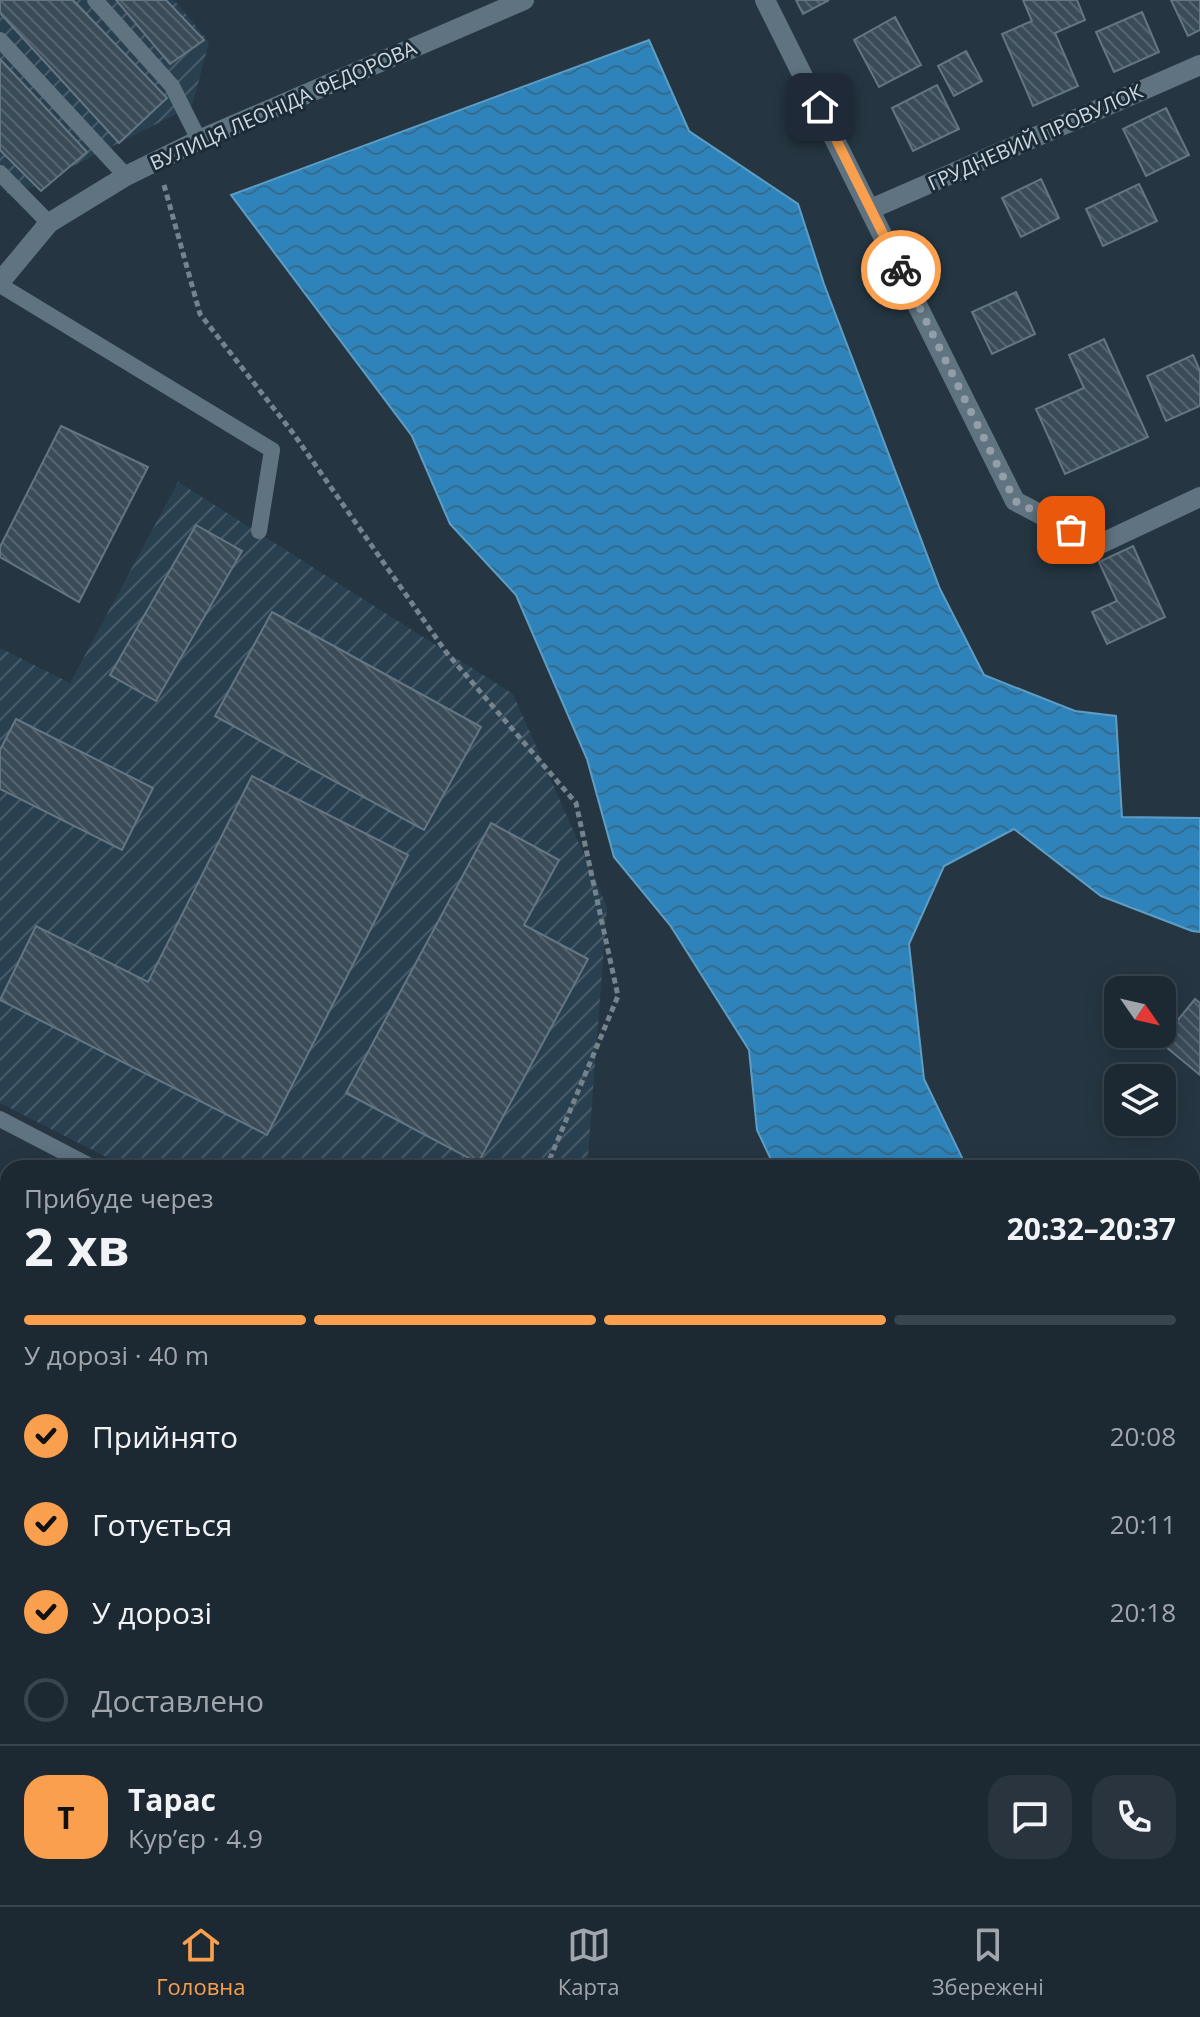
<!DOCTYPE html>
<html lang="uk">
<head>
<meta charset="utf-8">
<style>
  body { margin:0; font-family:"Open Sans",sans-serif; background:#29343e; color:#f1f3f6; height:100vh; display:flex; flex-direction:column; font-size:30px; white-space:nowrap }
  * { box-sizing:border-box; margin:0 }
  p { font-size:26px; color:#a0a6ac }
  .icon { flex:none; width:44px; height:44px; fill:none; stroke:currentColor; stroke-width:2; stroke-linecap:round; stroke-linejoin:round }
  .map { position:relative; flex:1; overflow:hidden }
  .sheet { position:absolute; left:0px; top:1160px; width:1200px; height:746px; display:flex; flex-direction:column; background:#1c2832; border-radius:24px 24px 0 0; box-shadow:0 4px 20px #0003,0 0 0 2px #3a444d }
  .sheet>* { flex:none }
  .needle { width:52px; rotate:124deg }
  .buttons { position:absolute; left:1104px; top:976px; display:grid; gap:16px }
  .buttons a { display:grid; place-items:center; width:72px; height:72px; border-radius:16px; background:#1c2832; box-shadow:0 4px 20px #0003,0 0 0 2px #3a444d; font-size:40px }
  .pin { position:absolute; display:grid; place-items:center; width:68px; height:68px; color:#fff; margin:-34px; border-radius:16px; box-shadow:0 4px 12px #0006 }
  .courier { position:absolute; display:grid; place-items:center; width:80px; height:80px; margin:-40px; border:6px solid #f99f4d; border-radius:50%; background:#fff; color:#222; box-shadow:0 2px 10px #0007 }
  .overview em { font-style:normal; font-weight:700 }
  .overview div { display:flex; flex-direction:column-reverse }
  .overview { display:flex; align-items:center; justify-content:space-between; height:136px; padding:0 24px }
  h1 { font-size:52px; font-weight:700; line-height:60px }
  .bar { display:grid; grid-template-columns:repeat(4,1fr); gap:12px 8px; align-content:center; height:96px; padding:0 24px }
  .bar i { height:10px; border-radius:6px; background:#3a444d }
  .bar .on { background:#f99f4d }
  .bar p { grid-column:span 4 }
  .line { display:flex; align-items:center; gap:20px; padding:0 24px; border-top:2px solid #3a444d }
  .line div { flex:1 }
  .round { display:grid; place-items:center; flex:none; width:84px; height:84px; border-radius:24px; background:#29343e }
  ol { padding:0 24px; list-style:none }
  li { display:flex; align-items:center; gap:24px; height:88px }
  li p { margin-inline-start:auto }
  li .icon { padding:8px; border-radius:50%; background:#f99f4d; color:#111; stroke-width:4 }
  li:last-child { color:#a0a6ac }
  li i { width:44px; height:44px; border:4px solid #3a444d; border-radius:50% }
  .tabs { display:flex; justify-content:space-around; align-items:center; height:112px; border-top:2px solid #3a444d; background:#1c2832; font-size:22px; color:#a0a6ac }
  .tabs a { display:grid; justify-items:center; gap:4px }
  .tabs .on { color:#f99f4d }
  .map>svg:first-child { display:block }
  .industrial { fill:url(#industrial-furrows) }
  .water { fill:url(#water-waves); stroke:#5e9dc5; stroke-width:2 }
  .building { fill:url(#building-back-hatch); stroke:#647684; stroke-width:2 }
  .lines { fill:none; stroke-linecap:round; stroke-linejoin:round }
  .path { stroke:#75838d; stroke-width:5; stroke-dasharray:6 4; stroke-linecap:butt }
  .lane { stroke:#607380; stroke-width:16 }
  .street { stroke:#607380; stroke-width:20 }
  .done { stroke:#929fa8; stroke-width:8; stroke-dasharray:0 14.4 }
  .route { stroke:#f99f4d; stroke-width:10 }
  .labels { text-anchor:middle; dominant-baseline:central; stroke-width:6; stroke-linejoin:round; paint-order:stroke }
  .street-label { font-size:20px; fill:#cdd7df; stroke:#1b2c38 }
</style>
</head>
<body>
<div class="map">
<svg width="1200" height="1905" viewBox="0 0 1200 1905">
  <defs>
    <pattern id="industrial-furrows" width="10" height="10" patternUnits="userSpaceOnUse" patternTransform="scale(2)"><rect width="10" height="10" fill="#294050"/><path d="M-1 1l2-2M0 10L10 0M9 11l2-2" fill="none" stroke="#475b69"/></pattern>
    <pattern id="water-waves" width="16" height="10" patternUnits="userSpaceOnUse" patternTransform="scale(2)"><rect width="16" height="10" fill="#2e84ba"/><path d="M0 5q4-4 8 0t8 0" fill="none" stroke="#346c90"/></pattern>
    <pattern id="building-back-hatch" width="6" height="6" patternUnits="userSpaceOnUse" patternTransform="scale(2)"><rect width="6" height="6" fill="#3b4c59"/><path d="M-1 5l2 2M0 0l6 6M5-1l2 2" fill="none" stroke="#566570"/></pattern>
  </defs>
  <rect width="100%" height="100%" fill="#253642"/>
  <g class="industrial">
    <polygon points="0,0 174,0 209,42 192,106 12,197 0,187"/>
    <polygon points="178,482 513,694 607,907 587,1168 128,1168 0,1103 0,648 70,683"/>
  </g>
  <polygon class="water" points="649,40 689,131 798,204 824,284 940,589 984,675 1075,711 1116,716 1122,817 1200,818 1200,932 1192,931 1101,896 1014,829 944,866 909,944 924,1079 967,1168 775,1168 757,1130 749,1050 670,925 614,857 587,759 516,595 450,524 412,436 231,195"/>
  <g class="building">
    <polygon points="0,0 73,0 167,98 119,143 0,13"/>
    <polygon points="116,0 166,0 204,40 170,64"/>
    <polygon points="796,0 829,0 803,14"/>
    <polygon points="1023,0 1077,0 1085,20 1055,33 1078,86 1033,106 1002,34 1032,21"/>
    <polygon points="1171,0 1200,0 1200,30 1188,36"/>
    <polygon points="1142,12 1159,52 1114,72 1096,32"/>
    <polygon points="895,17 921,65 879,87 854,40"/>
    <polygon points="966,51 982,81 954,96 938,66"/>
    <polygon points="0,59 87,152 41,191 0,150"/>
    <polygon points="937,85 959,129 913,151 892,108"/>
    <polygon points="1166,108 1189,155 1146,176 1123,129"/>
    <polygon points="1041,179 1059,218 1021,237 1002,198"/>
    <polygon points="1139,184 1157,221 1103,246 1086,209"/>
    <polygon points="1016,292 1035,334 992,354 972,312"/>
    <polygon points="1104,339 1148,437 1065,474 1036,409 1084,388 1069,355"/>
    <polygon points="1193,355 1200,371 1200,406 1166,421 1147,376"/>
    <polygon points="61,426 148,467 79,602 0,557 0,547"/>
    <polygon points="196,525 242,551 156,701 110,675"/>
    <polygon points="1133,546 1165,617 1107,644 1092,612 1117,601 1099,562"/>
    <polygon points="272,612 481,727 424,830 215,716"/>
    <polygon points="16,719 153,788 122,850 0,789 0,750"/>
    <polygon points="252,776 408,855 267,1135 0,1000 36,926 148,982"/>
    <polygon points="491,823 559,860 524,925 588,959 478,1163 346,1093"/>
    <polygon points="1195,999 1200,1003 1200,1075 1160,1042"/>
    <polygon points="0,1292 8,1294 8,1316 0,1331"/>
    <polygon points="8,1823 8,1850 0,1847 0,1837"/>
    <polygon points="1200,1894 1200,1905 1175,1905 1174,1901"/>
    <polygon points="342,1898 346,1898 349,1905 321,1905"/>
    <polygon points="560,1898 618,1898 614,1905 556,1905"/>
  </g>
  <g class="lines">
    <polyline class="path" points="164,185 200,314 293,433 446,652 576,803 618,996 546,1168"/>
    <g class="lane">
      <polyline points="95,0 172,86 199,140"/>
      <polyline points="0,40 126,176"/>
      <polyline points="0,173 49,223"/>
      <polyline points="0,285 272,450 259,531"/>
      <polyline points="0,1119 94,1168"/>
    </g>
    <g class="street">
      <polyline points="765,0 1015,501 1098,545 1200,497"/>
      <polyline points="871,209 1200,65"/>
      <polyline points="0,282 49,223 126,176 199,140 524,0"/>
    </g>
  </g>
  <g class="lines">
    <polyline class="done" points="901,270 1015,501 1071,530"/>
    <polyline class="route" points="820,107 901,270"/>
  </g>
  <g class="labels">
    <g class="street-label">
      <text transform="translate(283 105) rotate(-24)">ВУЛИЦЯ ЛЕОНІДА ФЕДОРОВА</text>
      <text transform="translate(1035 137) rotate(-24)">ГРУДНЕВИЙ ПРОВУЛОК</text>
    </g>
  </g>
</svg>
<div class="buttons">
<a><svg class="needle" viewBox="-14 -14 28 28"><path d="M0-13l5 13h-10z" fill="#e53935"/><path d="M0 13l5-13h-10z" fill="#a0a6ac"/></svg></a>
<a><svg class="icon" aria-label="layers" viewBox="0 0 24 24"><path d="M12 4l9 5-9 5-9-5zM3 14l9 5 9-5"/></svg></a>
</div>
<div class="pin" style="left:1071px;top:530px;background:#ea580c"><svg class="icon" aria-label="bag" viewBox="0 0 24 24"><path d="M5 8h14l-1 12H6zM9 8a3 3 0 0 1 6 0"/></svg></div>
<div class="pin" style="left:820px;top:107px;background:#1f2937"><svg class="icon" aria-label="home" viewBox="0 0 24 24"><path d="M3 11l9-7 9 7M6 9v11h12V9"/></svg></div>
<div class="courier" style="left:901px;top:270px"><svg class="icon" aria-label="bike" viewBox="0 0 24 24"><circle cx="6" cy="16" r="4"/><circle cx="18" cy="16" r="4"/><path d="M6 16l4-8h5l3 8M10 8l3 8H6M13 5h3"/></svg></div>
<section class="sheet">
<div class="overview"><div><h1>2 хв</h1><p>Прибуде через</p></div><em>20:32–20:37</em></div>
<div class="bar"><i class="on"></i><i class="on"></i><i class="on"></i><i></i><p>У дорозі · 40 m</p></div>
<ol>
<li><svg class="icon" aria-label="check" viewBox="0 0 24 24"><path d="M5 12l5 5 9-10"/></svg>Прийнято<p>20:08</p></li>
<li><svg class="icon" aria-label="check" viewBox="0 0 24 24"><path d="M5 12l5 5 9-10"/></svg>Готується<p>20:11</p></li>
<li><svg class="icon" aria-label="check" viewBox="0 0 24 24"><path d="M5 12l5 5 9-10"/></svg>У дорозі<p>20:18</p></li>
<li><i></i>Доставлено</li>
</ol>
<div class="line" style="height:144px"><b class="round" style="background:#f99f4d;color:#111">Т</b><div><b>Тарас</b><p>Кур’єр · 4.9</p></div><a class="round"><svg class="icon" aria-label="chat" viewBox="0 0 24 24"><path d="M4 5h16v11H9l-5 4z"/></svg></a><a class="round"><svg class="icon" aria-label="phone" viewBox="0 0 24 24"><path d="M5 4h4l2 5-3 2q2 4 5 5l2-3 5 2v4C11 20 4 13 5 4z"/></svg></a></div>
</section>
</div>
<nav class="tabs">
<a class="on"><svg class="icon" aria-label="home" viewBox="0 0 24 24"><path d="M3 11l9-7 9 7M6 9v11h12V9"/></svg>Головна</a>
<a><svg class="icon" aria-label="map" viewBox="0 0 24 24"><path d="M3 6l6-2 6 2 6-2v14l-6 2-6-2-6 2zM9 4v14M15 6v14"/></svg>Карта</a>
<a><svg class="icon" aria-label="saved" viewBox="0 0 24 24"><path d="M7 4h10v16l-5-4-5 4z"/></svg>Збережені</a>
</nav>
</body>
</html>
